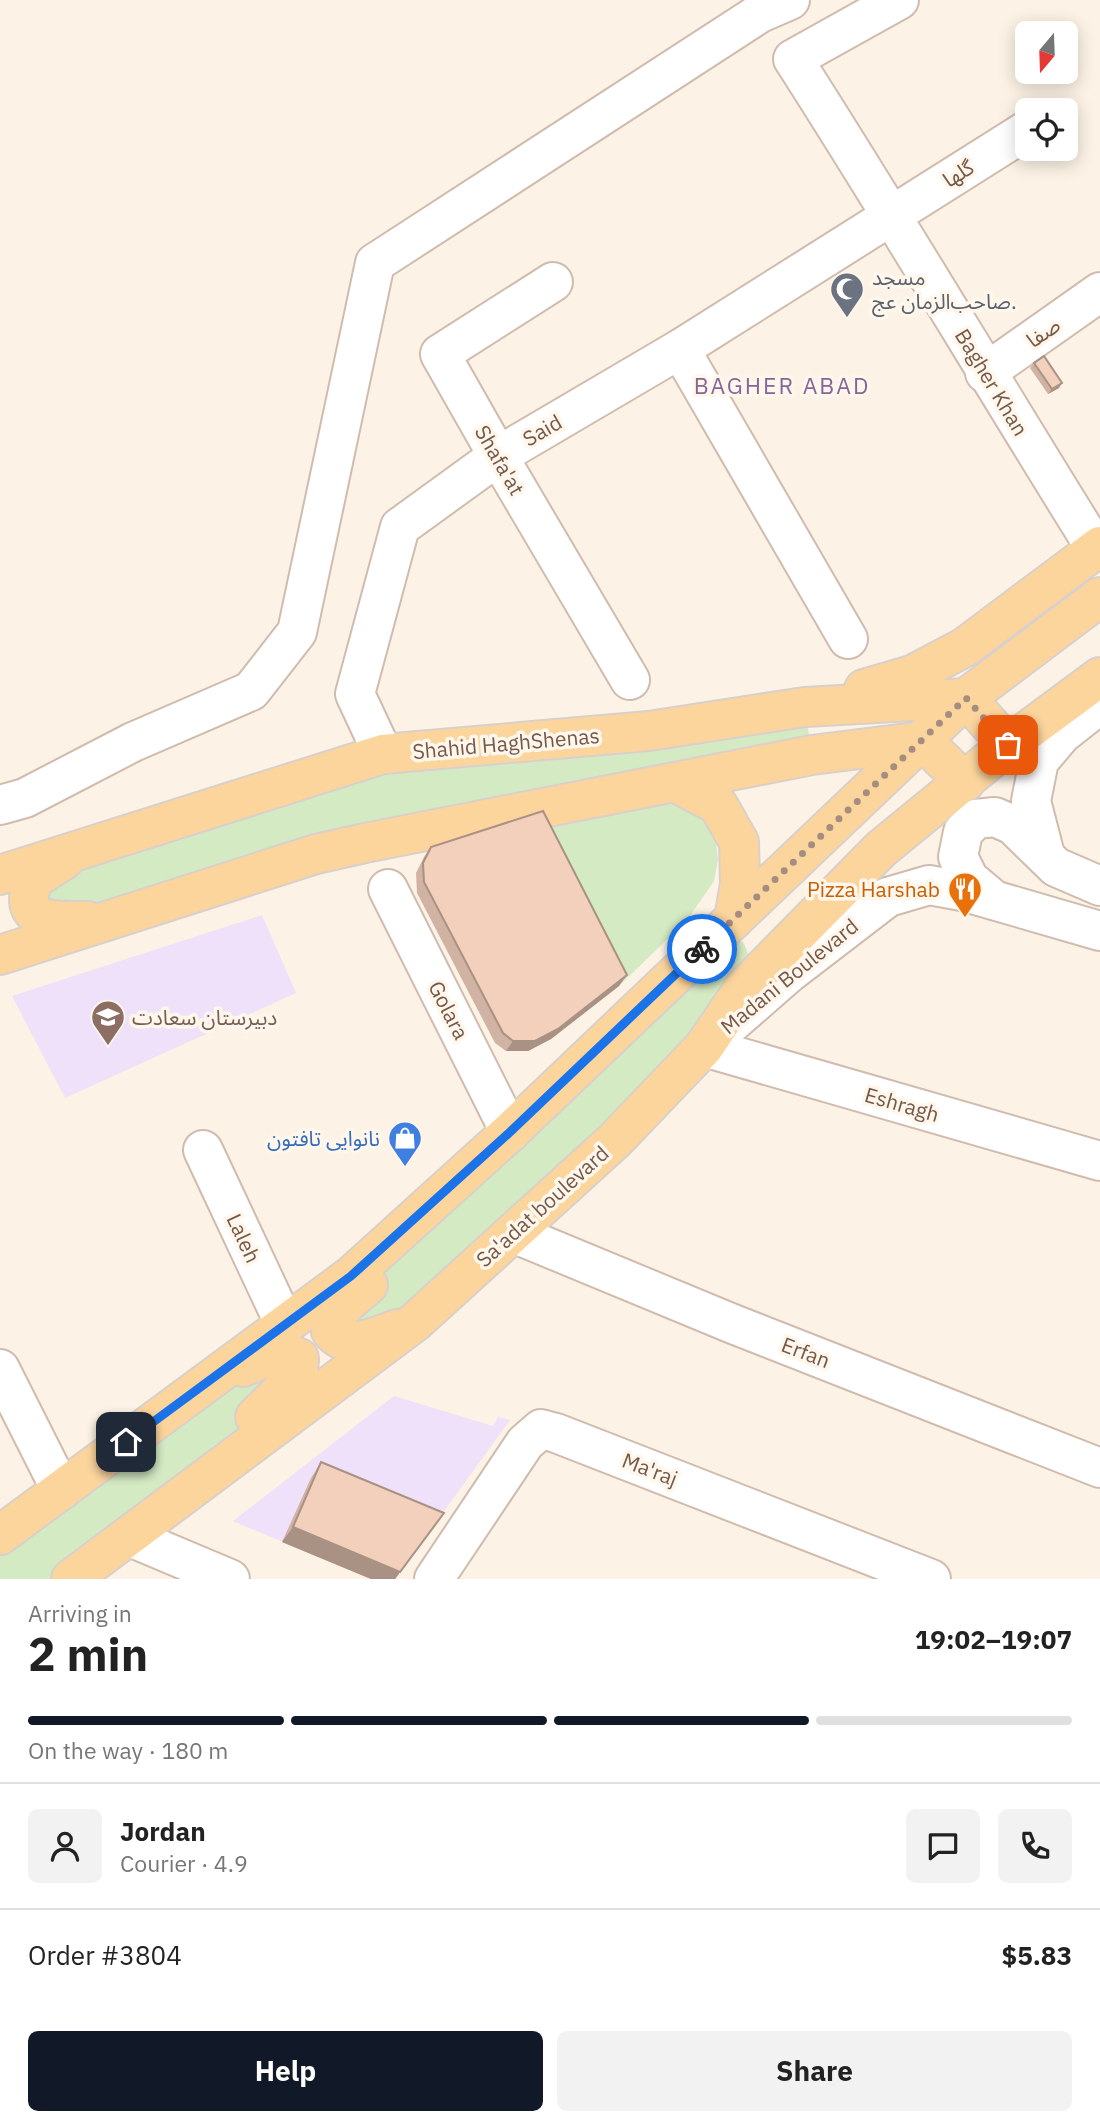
<!DOCTYPE html>
<html lang="en">
<head>
<meta charset="utf-8">
<style>
  body { margin:0; font-family:"IBM Plex Sans","Noto Sans Arabic",sans-serif; background:#f2f2f2; color:#222; height:100vh; display:flex; flex-direction:column; font-size:26px; white-space:nowrap }
  * { box-sizing:border-box; margin:0 }
  p { font-size:23px; color:#767676 }
  .icon { flex:none; width:38px; height:38px; fill:none; stroke:currentColor; stroke-width:2; stroke-linecap:round; stroke-linejoin:round }
  .map { position:relative; height:1579px; overflow:hidden }
  .sheet { display:flex; flex-direction:column; background:#fff; flex:1 }
  .sheet>* { flex:none }
  .needle { width:46px; rotate:199deg }
  .fabs { position:absolute; left:1015px; top:21px; display:grid; gap:14px }
  .fabs a { display:grid; place-items:center; width:63px; height:63px; border-radius:10px; background:#fff; box-shadow:0 4px 18px #0003; font-size:35px }
  .pin { position:absolute; display:grid; place-items:center; width:60px; height:60px; color:#fff; margin:-30px; border-radius:14px; box-shadow:0 4px 10px #0006 }
  .courier { position:absolute; display:grid; place-items:center; width:70px; height:70px; margin:-35px; border:5px solid #1a73e8; border-radius:50%; background:#fff; color:#222; box-shadow:0 2px 9px #0007 }
  .overview em { font-style:normal; font-weight:700 }
  .overview div { display:flex; flex-direction:column-reverse }
  .overview { display:flex; align-items:center; justify-content:space-between; height:119px; padding:0 28px }
  h1 { font-size:46px; font-weight:700; line-height:52px }
  .bar { display:grid; grid-template-columns:repeat(4,1fr); gap:10px 7px; align-content:center; height:84px; padding:0 28px }
  .bar i { height:9px; border-radius:5px; background:#e0e0e0 }
  .bar .current { background:#111827 }
  .bar p { grid-column:span 4 }
  .line { display:flex; align-items:center; gap:18px; padding:0 28px; border-top:2px solid #e0e0e0 }
  .line div { flex:1 }
  .round { display:grid; place-items:center; flex:none; width:74px; height:74px; border-radius:10px; background:#f2f2f2 }
  .primary-button { display:flex; gap:14px; margin-top:auto; padding:14px 28px }
  .primary-button a { flex:1; height:80px; border-radius:10px; background:#111827; color:#fff; font-size:28px; font-weight:700; line-height:80px; text-align:center }
  .primary-button a+a { background:#f2f2f2; color:#222 }
  .map>svg:first-child { display:block }
  .education { fill:#efe1f9 }
  .green { fill:#d4eac3 }
  .lines { fill:none; stroke-linecap:round; stroke-linejoin:round }
  .minor-casing { stroke:#d0bcae; stroke-width:42 }
  .major-casing { stroke:#d9d0cc; stroke-width:42 }
  .minor { stroke:#fff; stroke-width:38 }
  .major { stroke:#fcd59d; stroke-width:38 }
  .wall { fill:#d0b3a2 }
  .shaded-wall { fill:#a99284 }
  .building { fill:#f2d0bc; stroke:#a99284; stroke-width:2 }
  .done { stroke:#a58e80; stroke-width:7; stroke-dasharray:0 12.6 }
  .route { stroke:#1a73e8; stroke-width:9 }
  .labels { text-anchor:middle; dominant-baseline:central; stroke-width:7; stroke-linejoin:round; paint-order:stroke }
  .street-label { font-size:21px; fill:#76584a; stroke:#fff7eb }
  .worship-label { font-size:21px; fill:#5b616d; stroke:#fff7eb; text-anchor:start }
  .food-label { font-size:21px; fill:#c56008; stroke:#fff7eb; text-anchor:end }
  .education-label { font-size:21px; fill:#785e54; stroke:#fff7eb; text-anchor:start }
  .shop-label { font-size:21px; fill:#366cbe; stroke:#fff7eb; text-anchor:end }
  .neighbourhood-label { font-size:23px; letter-spacing:2px; fill:#866599; stroke:#fff7eb }
</style>
</head>
<body>
<div class="map">
<svg width="1100" height="1579" viewBox="0 0 1100 1579">
  <rect width="100%" height="100%" fill="#fcf2e5"/>
  <g class="education">
    <polygon points="262,915 296,993 65,1098 12,996"/>
    <polygon points="394,1396 493,1426 498,1417 510,1420 395,1579 371,1579 233,1521"/>
  </g>
  <g class="green">
    <polygon points="805,707 812,755 58,921 34,879 383,754"/>
    <polygon points="676,803 701,814 716,842 718,859 714,881 687,920 619,986 536,822"/>
    <polygon points="726,937 743,942 750,957 744,988 415,1322 333,1322 340,1309 415,1246 462,1201"/>
    <polygon points="256,1362 282,1392 71,1579 0,1579 0,1535"/>
  </g>
  <g class="lines">
    <g class="minor-casing">
      <g id="minor">
        <path d="M899 0 793 59C897 221 994 386 1096 549"/>
        <polyline points="553,282 440,354 498,456 630,680"/>
        <polyline points="680,349 848,639"/>
        <polyline points="985,373 1100,292"/>
        <polyline points="383,754 355,694 400,527 498,456 680,349 1024,132"/>
        <polyline points="0,805 25,798 133,742 251,691 297,632 375,263 760,13 790,0"/>
        <polyline points="1045,855 1031,801 1039,761 1062,734 1100,704"/>
        <polyline points="388,889 510,1132"/>
        <polyline points="994,900 969,879 958,857 963,832 976,819 995,817 1013,825 1056,867 1100,886"/>
        <polyline points="726,1028 789,973 888,897 929,885 962,891 1100,931"/>
        <polyline points="704,1047 1100,1161"/>
        <polyline points="203,1150 285,1325"/>
        <polyline points="513,1233 733,1324 1100,1468"/>
        <polyline points="0,1369 61,1490"/>
        <polyline points="130,1537 230,1579"/>
        <polyline points="434,1579 525,1443 541,1429 556,1433 931,1579"/>
      </g>
    </g>
    <g class="major-casing">
      <g id="major">
        <polyline points="864,689 912,675 965,647 1100,546"/>
        <polyline points="674,782 718,805 739,842 740,884 734,919"/>
        <path d="M64 860 34 879C14 925 57 921 88 921"/>
        <polyline points="0,875 383,754 649,731 805,707 966,698 1008,745"/>
        <polyline points="0,955 316,854 365,843 812,755 923,741 965,782"/>
        <path d="M368 1285C352 1299 335 1309 331 1331 347 1352 377 1336 397 1329"/>
        <path d="M243 1367C262 1360 278 1349 299 1358L298 1375 255 1417"/>
        <polyline points="0,1535 351,1276 510,1132 966,698 1100,597"/>
        <polyline points="71,1579 415,1322 615,1140 704,1047 744,988 881,849 1008,745 1100,677"/>
      </g>
    </g>
    <use href="#minor" class="minor"/>
    <use href="#major" class="major"/>
  </g>
  <g class="wall">
    <polygon points="1034,363 1059,388 1048,394 1030,368"/>
    <polygon points="431,847 619,986 551,1039 528,1051 506,1051 495,1043 417,893 416,873 424,857"/>
    <polygon points="321,1462 444,1513 395,1579 371,1579 282,1542 311,1478"/>
  </g>
  <g class="shaded-wall">
    <polygon points="1062,383 1059,388 1048,394 1052,389"/>
    <polygon points="627,975 619,986 551,1039 528,1051 506,1051 513,1041"/>
    <polygon points="444,1513 395,1579 371,1579 282,1542 293,1527"/>
  </g>
  <g class="building">
    <polygon points="1044,356 1062,383 1052,389 1034,363"/>
    <polygon points="543,811 627,975 558,1029 535,1041 513,1041 503,1033 424,882 423,863 431,847"/>
    <polygon points="321,1462 444,1513 400,1572 293,1527"/>
  </g>
  <g class="lines">
    <polyline class="done" points="702,949 966,698 1008,745"/>
    <polyline class="route" points="126,1442 351,1276 510,1132 702,949"/>
  </g>
  <defs>
    <g id="mosque-pin" transform="scale(1.75)"><path d="M0 17L-7.5 6A9.5 9.5 0 1 1 7.5 6Z" fill="#6b7280" stroke="#fff7eb"/><path d="M3.5-4.9A6 6 0 1 0 3.5 4.9A5 5 0 1 1 3.5-4.9Z" fill="#fff"/></g>
    <g id="restaurant-pin" transform="scale(1.75)"><path d="M0 17L-7.5 6A9.5 9.5 0 1 1 7.5 6Z" fill="#e8710a" stroke="#fff7eb"/><path d="M-5-6h1v4h1v-4h1v4h1v-4h1v5L-1.5 .5V6h-2V.5L-5-1ZM5-6V6H3V1.5H1.5Q1.5-4 5-6Z" fill="#fff"/></g>
    <g id="school-pin" transform="scale(1.75)"><path d="M0 17L-7.5 6A9.5 9.5 0 1 1 7.5 6Z" fill="#8d6e63" stroke="#fff7eb"/><path d="M0-5L7-2L0 1L-7-2ZM-4 1L0 2.5L4 1V4Q0 6-4 4Z" fill="#fff"/></g>
    <g id="shop-pin" transform="scale(1.75)"><path d="M0 17L-7.5 6A9.5 9.5 0 1 1 7.5 6Z" fill="#3f7fe0" stroke="#fff7eb"/><path d="M-5-2.5h2.3a2.7 3.5 0 0 1 5.4 0H5L5.5 6h-11ZM-1.5-2.5h3a1.5 2.3 0 0 0-3 0Z" fill="#fff"/></g>
  </defs>
  <g fill-rule="evenodd">
    <use href="#mosque-pin" x="847" y="289"/>
    <use href="#restaurant-pin" x="965" y="889"/>
    <use href="#school-pin" x="108" y="1017"/>
    <use href="#shop-pin" x="405" y="1138"/>
  </g>
  <g class="labels">
    <g class="street-label">
      <text transform="translate(958 173) rotate(-32)">گلها</text>
      <text transform="translate(1043 332) rotate(-35)">صفا</text>
      <text transform="translate(992 382) rotate(59)">Bagher Khan</text>
      <text transform="translate(542 430) rotate(-30)">Said</text>
      <text transform="translate(500 460) rotate(60)">Shafa'at</text>
      <text transform="translate(506 743) rotate(-5)">Shahid HaghShenas</text>
      <text transform="translate(789 976) rotate(-39)">Madani Boulevard</text>
      <text transform="translate(449 1010) rotate(63)">Golara</text>
      <text transform="translate(902 1104) rotate(16)">Eshragh</text>
      <text transform="translate(542 1206) rotate(-42)">Sa'adat boulevard</text>
      <text transform="translate(244 1238) rotate(65)">Laleh</text>
      <text transform="translate(806 1352) rotate(21)">Erfan</text>
      <text transform="translate(650 1469) rotate(21)">Ma'raj</text>
    </g>
    <g class="worship-label">
      <text x="872" y="277">مسجد<tspan x="872" dy="24">صاحب‌الزمان عج.</tspan></text>
    </g>
    <g class="food-label">
      <text x="940" y="889">Pizza Harshab</text>
    </g>
    <g class="education-label">
      <text x="132" y="1017">دبیرستان سعادت</text>
    </g>
    <g class="shop-label">
      <text x="380" y="1138">نانوایی تافتون</text>
    </g>
    <g class="neighbourhood-label">
      <text x="782" y="385">BAGHER ABAD</text>
    </g>
  </g>
</svg>
<div class="fabs">
<a><svg class="needle" viewBox="-14 -14 28 28"><path d="M0-13l5 13h-10z" fill="#e53935"/><path d="M0 13l5-13h-10z" fill="#767676"/></svg></a>
<a><svg class="icon" aria-label="locate" viewBox="0 0 24 24"><circle cx="12" cy="12" r="6"/><path d="M12 2v4M12 18v4M2 12h4M18 12h4"/></svg></a>
</div>
<div class="pin" style="left:1008px;top:745px;background:#ea580c"><svg class="icon" aria-label="bag" viewBox="0 0 24 24"><path d="M5 8h14l-1 12H6zM9 8a3 3 0 0 1 6 0"/></svg></div>
<div class="pin" style="left:126px;top:1442px;background:#1f2937"><svg class="icon" aria-label="home" viewBox="0 0 24 24"><path d="M3 11l9-7 9 7M6 9v11h12V9"/></svg></div>
<div class="courier" style="left:702px;top:949px"><svg class="icon" aria-label="bike" viewBox="0 0 24 24"><circle cx="6" cy="16" r="4"/><circle cx="18" cy="16" r="4"/><path d="M6 16l4-8h5l3 8M10 8l3 8H6M13 5h3"/></svg></div>
</div>
<section class="sheet">
<div class="overview"><div><h1>2 min</h1><p>Arriving in</p></div><em>19:02–19:07</em></div>
<div class="bar"><i class="current"></i><i class="current"></i><i class="current"></i><i></i><p>On the way · 180 m</p></div>
<div class="line" style="height:126px"><a class="round"><svg class="icon" aria-label="person" viewBox="0 0 24 24"><circle cx="12" cy="8" r="4"/><path d="M4 21q1-7 8-7t8 7"/></svg></a><div><b>Jordan</b><p>Courier · 4.9</p></div><a class="round"><svg class="icon" aria-label="chat" viewBox="0 0 24 24"><path d="M4 5h16v11H9l-5 4z"/></svg></a><a class="round"><svg class="icon" aria-label="phone" viewBox="0 0 24 24"><path d="M5 4h4l2 5-3 2q2 4 5 5l2-3 5 2v4C11 20 4 13 5 4z"/></svg></a></div>
<div class="line" style="height:91px"><div>Order #3804</div><b>$5.83</b></div>
<div class="primary-button"><a>Help</a><a>Share</a></div>
</section>
</body>
</html>
